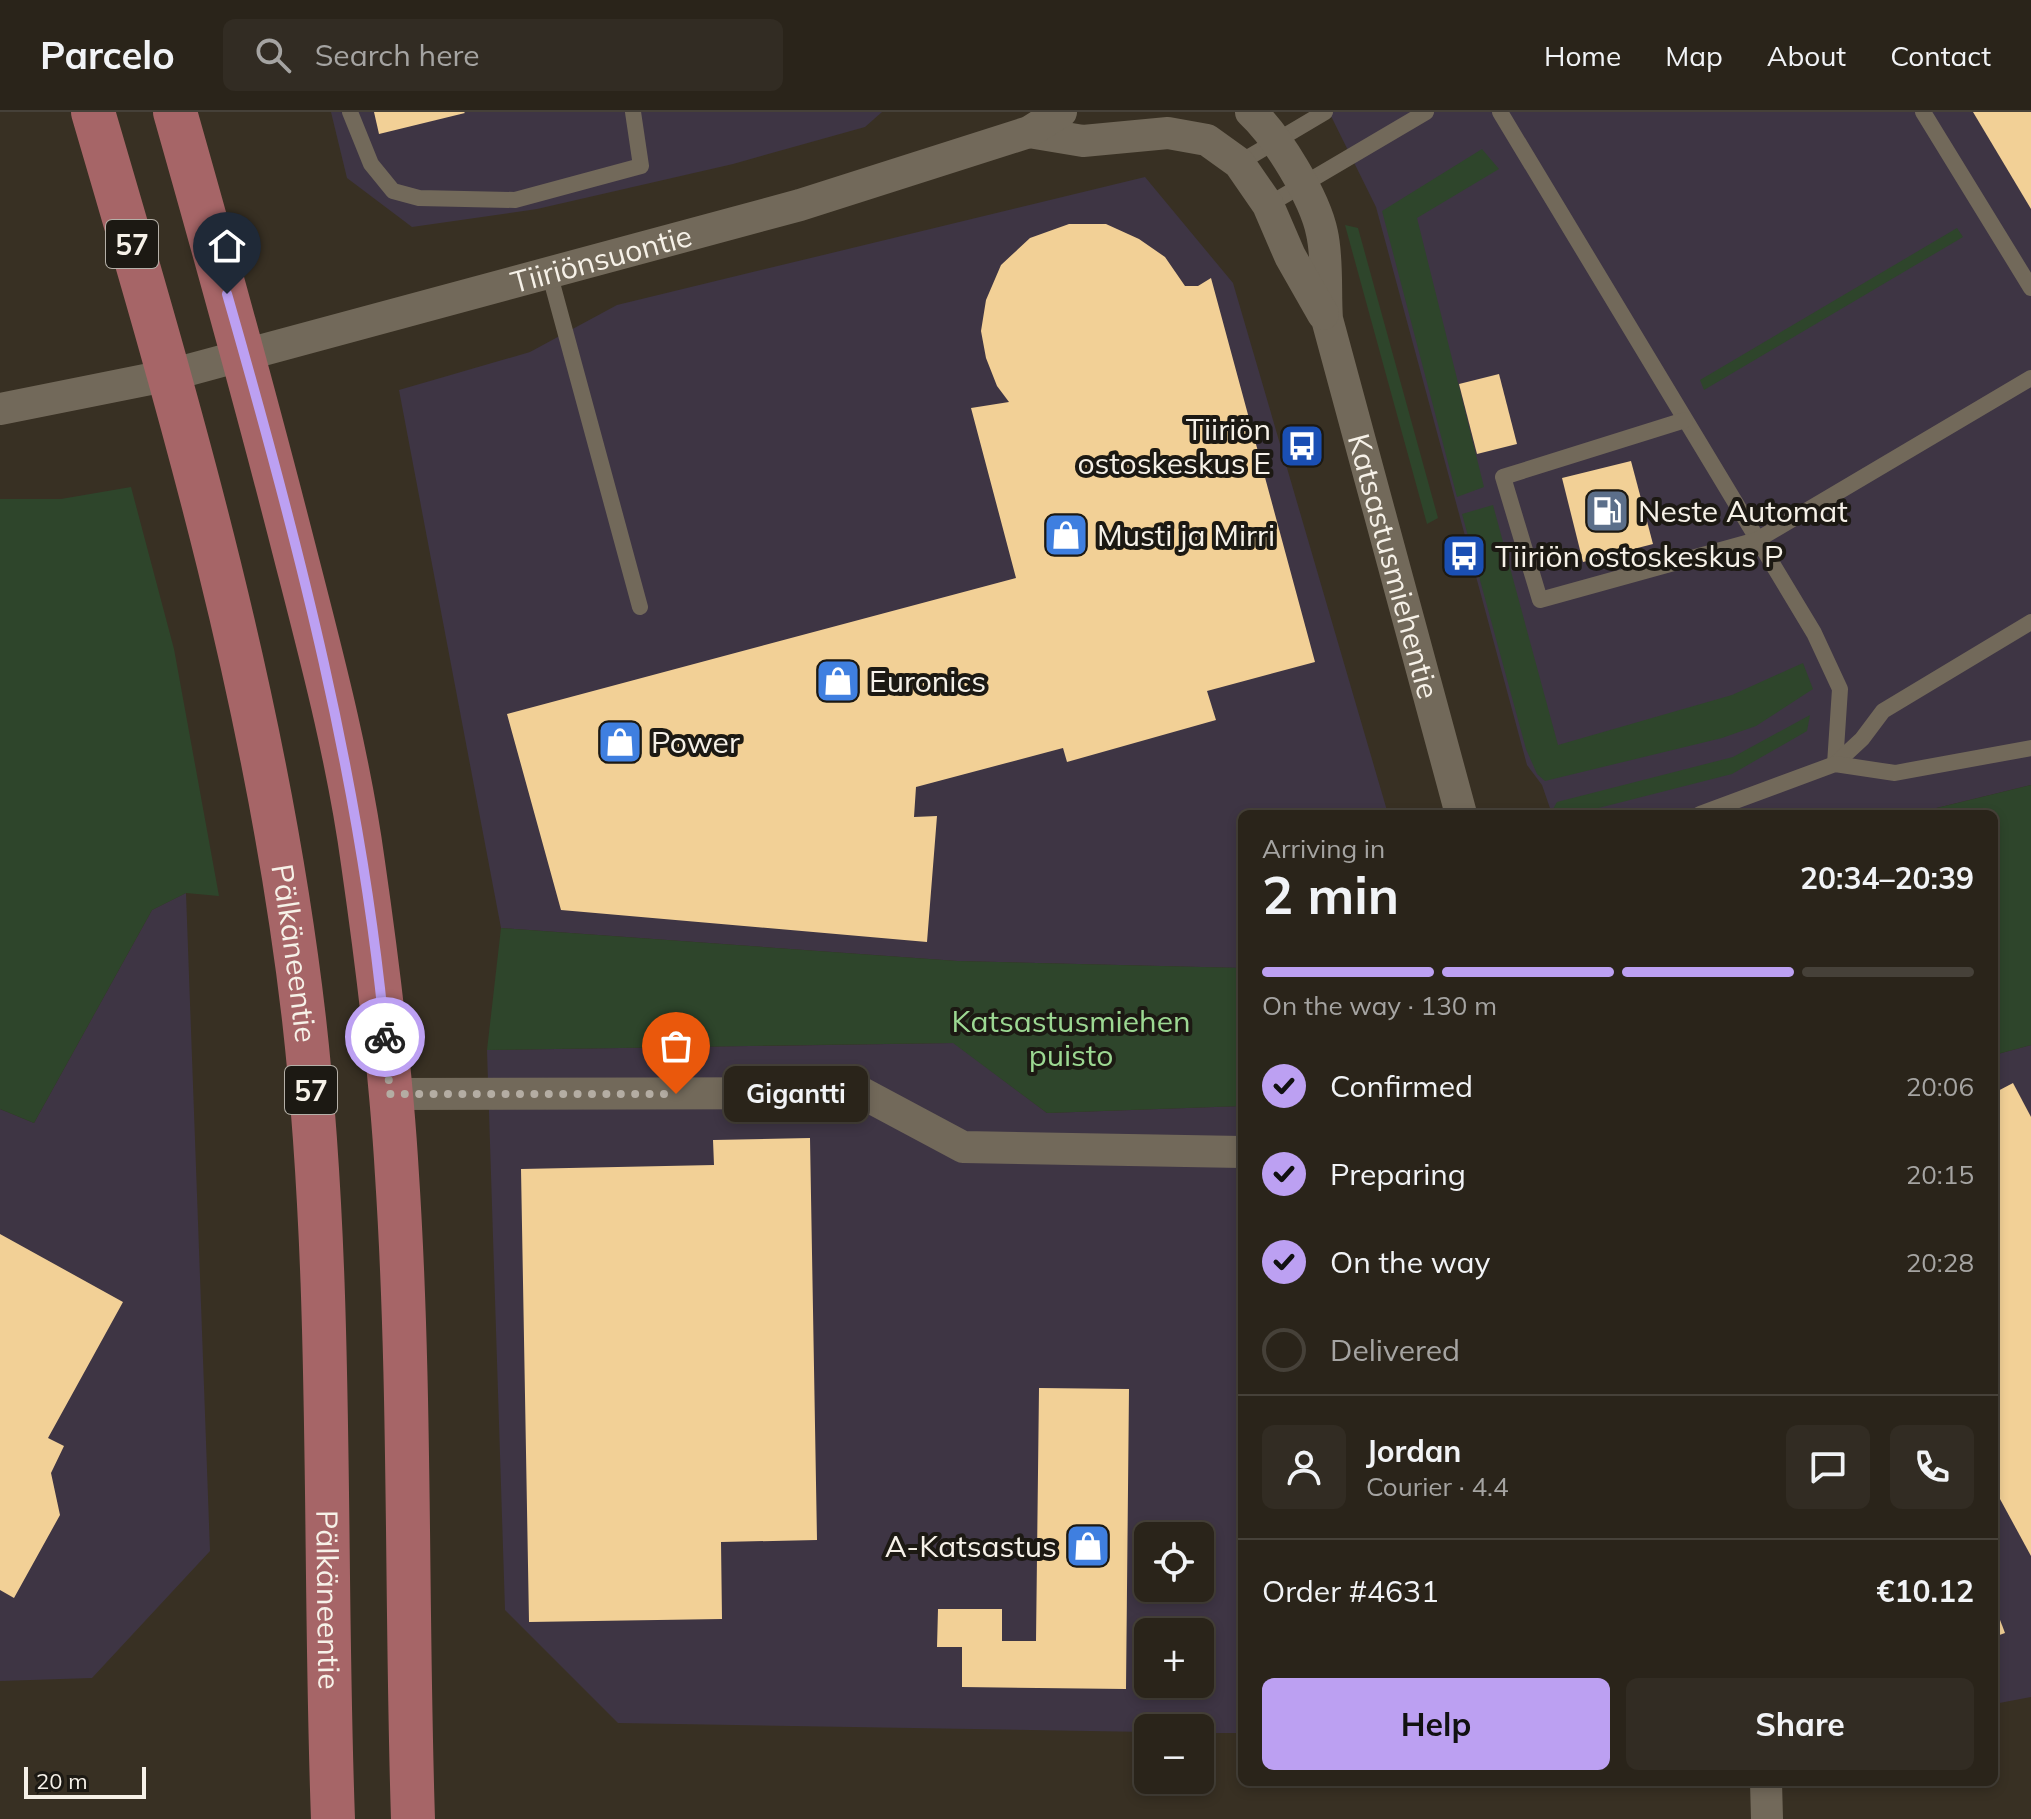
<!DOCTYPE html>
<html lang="en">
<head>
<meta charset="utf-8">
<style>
  body { margin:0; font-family:Mulish,sans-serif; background:#322c23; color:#f1f3f6; height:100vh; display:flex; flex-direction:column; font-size:30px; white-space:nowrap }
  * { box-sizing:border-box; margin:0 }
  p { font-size:26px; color:#a5a4a2 }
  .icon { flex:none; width:44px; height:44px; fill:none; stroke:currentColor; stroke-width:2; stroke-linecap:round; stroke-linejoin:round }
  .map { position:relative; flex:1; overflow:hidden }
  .side { position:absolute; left:1238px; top:698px; width:760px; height:976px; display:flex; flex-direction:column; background:#2a241a; border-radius:12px; box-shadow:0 4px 12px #0003,0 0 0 2px #464139 }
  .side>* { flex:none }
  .controls { position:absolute; left:1134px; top:1410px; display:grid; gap:16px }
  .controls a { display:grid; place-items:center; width:80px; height:80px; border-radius:12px; background:#2a241a; box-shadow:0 4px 12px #0003,0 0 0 2px #464139; font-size:40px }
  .scale { position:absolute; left:24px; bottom:20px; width:122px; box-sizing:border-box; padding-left:8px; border:4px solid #f6f1e8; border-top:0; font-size:22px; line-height:28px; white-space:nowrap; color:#f6f1e8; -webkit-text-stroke:6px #1c1913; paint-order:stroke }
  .pin { position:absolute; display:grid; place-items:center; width:68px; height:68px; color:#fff; margin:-82px -34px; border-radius:50% 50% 50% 0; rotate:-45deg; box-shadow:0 0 8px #0007 }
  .pin .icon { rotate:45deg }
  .courier { position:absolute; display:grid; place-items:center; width:80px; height:80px; margin:-40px; border:6px solid #bca0f2; border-radius:50%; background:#fff; color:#222; box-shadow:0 2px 10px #0007 }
  .bubble { position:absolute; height:56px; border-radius:12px; background:#2a241a; box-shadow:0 4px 12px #0003,0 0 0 2px #464139; font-size:26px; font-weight:700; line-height:56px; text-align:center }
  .head em { font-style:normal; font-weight:700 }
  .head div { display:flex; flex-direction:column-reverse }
  .head { display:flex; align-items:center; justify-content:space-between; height:136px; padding:0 24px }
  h1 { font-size:52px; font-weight:700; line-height:60px }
  .bar { display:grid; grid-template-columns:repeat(4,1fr); gap:12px 8px; align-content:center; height:96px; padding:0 24px }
  .bar i { height:10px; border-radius:6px; background:#464139 }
  .bar .current { background:#bca0f2 }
  .bar p { grid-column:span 4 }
  .line { display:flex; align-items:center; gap:20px; padding:0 24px; border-top:2px solid #464139 }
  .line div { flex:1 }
  .round { display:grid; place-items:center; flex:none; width:84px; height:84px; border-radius:12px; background:#322c23 }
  ol { padding:0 24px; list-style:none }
  li { display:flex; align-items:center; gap:24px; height:88px }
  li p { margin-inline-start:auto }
  li .icon { padding:8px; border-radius:50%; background:#bca0f2; color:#111; stroke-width:4 }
  li:last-child { color:#a5a4a2 }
  li i { width:44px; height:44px; border:4px solid #464139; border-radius:50% }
  .button { display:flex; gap:16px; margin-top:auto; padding:16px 24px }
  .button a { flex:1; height:92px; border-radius:12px; background:#bca0f2; color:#111; font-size:32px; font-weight:700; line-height:92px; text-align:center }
  .button a+a { background:#322c23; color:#f1f3f6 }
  header { display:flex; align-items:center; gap:48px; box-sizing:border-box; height:112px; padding:0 40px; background:#2a241a; border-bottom:2px solid #464139 }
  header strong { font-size:38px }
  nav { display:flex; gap:44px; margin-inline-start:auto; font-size:28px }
  .search { width:560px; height:72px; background:#322c23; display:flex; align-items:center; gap:20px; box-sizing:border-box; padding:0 28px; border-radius:12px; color:#a5a4a2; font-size:30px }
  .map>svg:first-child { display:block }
  .commercial { fill:#3e3544; fill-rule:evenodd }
  .green { fill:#2e452b }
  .building { fill:#f2d096 }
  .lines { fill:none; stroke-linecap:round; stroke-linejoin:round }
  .service { stroke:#72695a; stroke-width:16 }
  .minor { stroke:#72695a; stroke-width:32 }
  .primary { stroke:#a66567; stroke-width:44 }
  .done { stroke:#b4ada3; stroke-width:8; stroke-dasharray:0 14.4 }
  .route { stroke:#bca0f2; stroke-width:10 }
  .labels { text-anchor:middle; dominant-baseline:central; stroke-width:8; stroke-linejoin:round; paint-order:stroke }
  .shield { fill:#1c1913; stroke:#b5b0a8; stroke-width:2 }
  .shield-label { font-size:28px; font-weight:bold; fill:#f6f1e8 }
  .street-label { font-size:30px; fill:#f6f1e8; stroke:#1c1913 }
  .poi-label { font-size:30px; fill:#f6f1e8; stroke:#1c1913; text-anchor:start }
  .park-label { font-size:30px; fill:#9cd892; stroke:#1c1913 }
</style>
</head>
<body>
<header>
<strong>Parcelo</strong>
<div class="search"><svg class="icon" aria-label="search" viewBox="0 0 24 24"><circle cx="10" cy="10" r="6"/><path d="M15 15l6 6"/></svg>Search here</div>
<nav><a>Home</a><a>Map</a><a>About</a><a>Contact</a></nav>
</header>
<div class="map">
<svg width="2031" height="1707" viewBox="0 0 2031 1707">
  <rect width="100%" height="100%" fill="#383023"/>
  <g class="commercial">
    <polygon points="331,0 882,0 865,15 733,52 537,97 412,115 347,66"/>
    <polygon points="1329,0 2031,0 2031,673 1912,702 1552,702 1542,673 1527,653 1376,95"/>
    <polygon points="1145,65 1233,171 1388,702 1242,702 1242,856 957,849 501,816 399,278 530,240 617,193"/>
    <polygon points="186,781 210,1439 92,1566 0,1569 0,997 34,1011 152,798"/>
    <path d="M954 931 1047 1001 1242 994V1621H1200V1616H1148V1620L618 1611 505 1498 487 938ZM1148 1424H1200V1476H1148ZM1148 1520H1200V1572H1148Z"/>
    <polygon points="2031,933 2031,1585 1994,1592 1994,943"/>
  </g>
  <g class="green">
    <polygon points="1482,37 1499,57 1417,106 1484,375 1457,385 1382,99"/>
    <polygon points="1345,113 1358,116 1438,406 1427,412"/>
    <polygon points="1957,116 1963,125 1704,278 1700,268"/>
    <polygon points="131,375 174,537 219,784 186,781 152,798 34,1011 0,997 0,387 61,387"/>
    <polygon points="1493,393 1558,633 1732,583 1803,551 1813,577 1756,614 1722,626 1545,669 1537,662 1526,637 1462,402"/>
    <polygon points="1810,603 1807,619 1732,662 1575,702 1555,702 1553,697 1557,690 1733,645"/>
    <polygon points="2031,673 2031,933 1994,943 1994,702 1912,702"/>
    <polygon points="501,816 957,849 1242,856 1242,994 1047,1001 953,931 487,938"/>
  </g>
  <g class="building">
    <polygon points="374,0 464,0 465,1 379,22"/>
    <polygon points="1973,0 2031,0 2031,97"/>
    <polygon points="1069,112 1106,112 1139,127 1165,145 1185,174 1198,174 1211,166 1315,550 1207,579 1216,608 1067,650 1063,636 916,675 914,705 937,704 927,830 561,798 507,602 1016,466 971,296 1009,290 997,274 986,246 981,219 986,188 1001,153 1030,126"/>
    <polygon points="1499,262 1517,332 1477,342 1459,272"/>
    <polygon points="1631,349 1653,432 1583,450 1562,366"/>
    <polygon points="2013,971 2031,1005 2031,1444 1994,1376 1994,981"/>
    <polygon points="810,1026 817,1428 721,1430 722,1507 529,1510 521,1057 714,1053 713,1028"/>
    <polygon points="0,1122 123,1190 48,1326 64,1334 51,1361 60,1403 14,1486 0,1478"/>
    <polygon points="1039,1276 1129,1277 1126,1577 962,1575 962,1535 937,1535 938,1497 1002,1497 1002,1529 1036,1529"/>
    <polygon points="1994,1492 2005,1521 1994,1525"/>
  </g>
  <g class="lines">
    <g class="service">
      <polyline points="350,0 371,52 393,79 419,86 515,88 641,54 633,0"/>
      <polyline points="1500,0 1814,521 1840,577 1835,652"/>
      <polyline points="1923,0 2031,176"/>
      <polyline points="1239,51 1325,0"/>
      <polyline points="1268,93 1426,0"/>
      <polyline points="549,160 640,495"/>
      <polyline points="1685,308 1503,365 1540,488 1757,428 2031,266"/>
      <polyline points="1835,652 1862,627 1883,599 2031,510"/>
      <polyline points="1700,702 1835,652 1895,661 2031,636"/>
    </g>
    <g class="minor">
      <path id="s1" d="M1251 0C1277 24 1315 86 1322 121 1328 148 1325 180 1327 207L1461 702"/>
      <polyline points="1029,20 1083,29 1168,21 1207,28 1239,51 1268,93 1290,144 1323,202"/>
      <path id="s2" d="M0 297 170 263 800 93 1029 20 1061 0"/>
      <polyline points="390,982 862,981 963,1035 1242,1040"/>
      <polyline points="1766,1670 1767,1707"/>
    </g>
    <g class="primary">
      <path id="s3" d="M93 0C181 300 268 595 304 907 334 1172 323 1440 333 1707"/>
      <path d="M175 0C217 148 258 296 296 445 322 546 349 648 363 751 378 855 391 959 397 1063 411 1277 406 1493 413 1707"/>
    </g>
  </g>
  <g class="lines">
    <polyline class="done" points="385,925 390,982 676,982"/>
    <path class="route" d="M227 182C297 425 362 673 385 925"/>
  </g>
  <defs>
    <g id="bus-square" transform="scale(2.3)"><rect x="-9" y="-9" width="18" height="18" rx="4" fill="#1a4fb4" stroke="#1c1913"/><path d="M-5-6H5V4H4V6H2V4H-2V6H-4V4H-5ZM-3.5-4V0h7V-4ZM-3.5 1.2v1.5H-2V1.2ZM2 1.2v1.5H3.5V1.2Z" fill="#fff"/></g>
    <g id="fuel-square" transform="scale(2.3)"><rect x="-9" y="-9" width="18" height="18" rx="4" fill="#5c6f8a" stroke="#1c1913"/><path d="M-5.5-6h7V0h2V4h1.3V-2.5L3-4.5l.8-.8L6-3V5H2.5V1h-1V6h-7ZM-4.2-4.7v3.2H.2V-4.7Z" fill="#fff"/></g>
    <g id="shop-square" transform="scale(2.3)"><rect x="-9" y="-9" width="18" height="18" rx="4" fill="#3f7fe0" stroke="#1c1913"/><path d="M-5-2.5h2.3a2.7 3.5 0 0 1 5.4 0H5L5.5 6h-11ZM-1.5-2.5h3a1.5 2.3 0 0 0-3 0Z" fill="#fff"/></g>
  </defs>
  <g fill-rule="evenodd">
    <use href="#bus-square" x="1302" y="334"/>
    <use href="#fuel-square" x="1607" y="399"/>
    <use href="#shop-square" x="1066" y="423"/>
    <use href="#bus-square" x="1464" y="444"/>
    <use href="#shop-square" x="838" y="569"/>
    <use href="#shop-square" x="620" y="630"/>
    <use href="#shop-square" x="1088" y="1434"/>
  </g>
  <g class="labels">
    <g class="shield">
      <rect x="106" y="108" width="52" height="48" rx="6"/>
      <rect x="285" y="954" width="52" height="48" rx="6"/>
    </g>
    <g class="shield-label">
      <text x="132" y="132">57</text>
      <text x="311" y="978">57</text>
    </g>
    <g class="street-label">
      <text stroke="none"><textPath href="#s2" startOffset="620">Tiiriönsuontie</textPath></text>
      <text stroke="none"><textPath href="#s1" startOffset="484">Katsastusmiehentie</textPath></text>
      <text stroke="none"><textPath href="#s3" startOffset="866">Pälkäneentie</textPath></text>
      <text stroke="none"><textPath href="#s3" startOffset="1514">Pälkäneentie</textPath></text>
    </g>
    <g class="poi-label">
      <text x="1271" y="317" text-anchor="end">Tiiriön<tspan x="1271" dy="34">ostoskeskus E</tspan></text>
      <text x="1638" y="399">Neste Automat</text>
      <text x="1097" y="423">Musti ja Mirri</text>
      <text x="1495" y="444">Tiiriön ostoskeskus P</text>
      <text x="869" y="569">Euronics</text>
      <text x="651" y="630">Power</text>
      <text x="1057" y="1434" text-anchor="end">A-Katsastus</text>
    </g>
    <g class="park-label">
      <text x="1071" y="909">Katsastusmiehen<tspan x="1071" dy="34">puisto</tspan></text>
    </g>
  </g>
</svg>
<div class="controls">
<a><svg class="icon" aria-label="locate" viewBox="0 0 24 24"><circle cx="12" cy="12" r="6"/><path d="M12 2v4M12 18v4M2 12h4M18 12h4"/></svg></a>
<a>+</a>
<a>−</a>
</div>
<div class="scale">20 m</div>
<div class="pin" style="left:676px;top:982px;background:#ea580c"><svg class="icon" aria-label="bag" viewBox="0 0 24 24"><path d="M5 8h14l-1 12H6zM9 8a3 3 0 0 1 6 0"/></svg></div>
<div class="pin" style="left:227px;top:182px;background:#1f2937"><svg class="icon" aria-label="home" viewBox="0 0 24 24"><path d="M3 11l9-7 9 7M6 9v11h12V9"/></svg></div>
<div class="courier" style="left:385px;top:925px"><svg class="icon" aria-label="bike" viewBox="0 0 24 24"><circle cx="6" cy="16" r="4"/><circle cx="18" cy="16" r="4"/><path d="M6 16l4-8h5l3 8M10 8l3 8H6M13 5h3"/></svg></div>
<div class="bubble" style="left:724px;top:954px;width:144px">Gigantti</div>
<section class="side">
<div class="head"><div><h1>2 min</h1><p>Arriving in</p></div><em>20:34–20:39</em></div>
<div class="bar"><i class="current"></i><i class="current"></i><i class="current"></i><i></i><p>On the way · 130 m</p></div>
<ol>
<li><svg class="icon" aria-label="check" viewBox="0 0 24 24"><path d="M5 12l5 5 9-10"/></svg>Confirmed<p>20:06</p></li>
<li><svg class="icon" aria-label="check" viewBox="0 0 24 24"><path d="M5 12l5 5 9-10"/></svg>Preparing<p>20:15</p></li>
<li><svg class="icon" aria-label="check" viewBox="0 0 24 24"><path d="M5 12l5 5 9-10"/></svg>On the way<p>20:28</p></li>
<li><i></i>Delivered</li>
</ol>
<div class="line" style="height:144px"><a class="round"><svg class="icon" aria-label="person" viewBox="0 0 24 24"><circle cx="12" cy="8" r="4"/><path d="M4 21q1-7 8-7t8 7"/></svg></a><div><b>Jordan</b><p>Courier · 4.4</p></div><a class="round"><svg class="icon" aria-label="chat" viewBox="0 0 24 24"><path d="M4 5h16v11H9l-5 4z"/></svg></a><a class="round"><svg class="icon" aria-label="phone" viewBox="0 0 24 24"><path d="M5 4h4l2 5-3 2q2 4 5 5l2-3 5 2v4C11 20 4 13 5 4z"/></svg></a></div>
<div class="line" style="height:104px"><div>Order #4631</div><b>€10.12</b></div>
<div class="button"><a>Help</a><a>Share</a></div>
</section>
</div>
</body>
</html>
